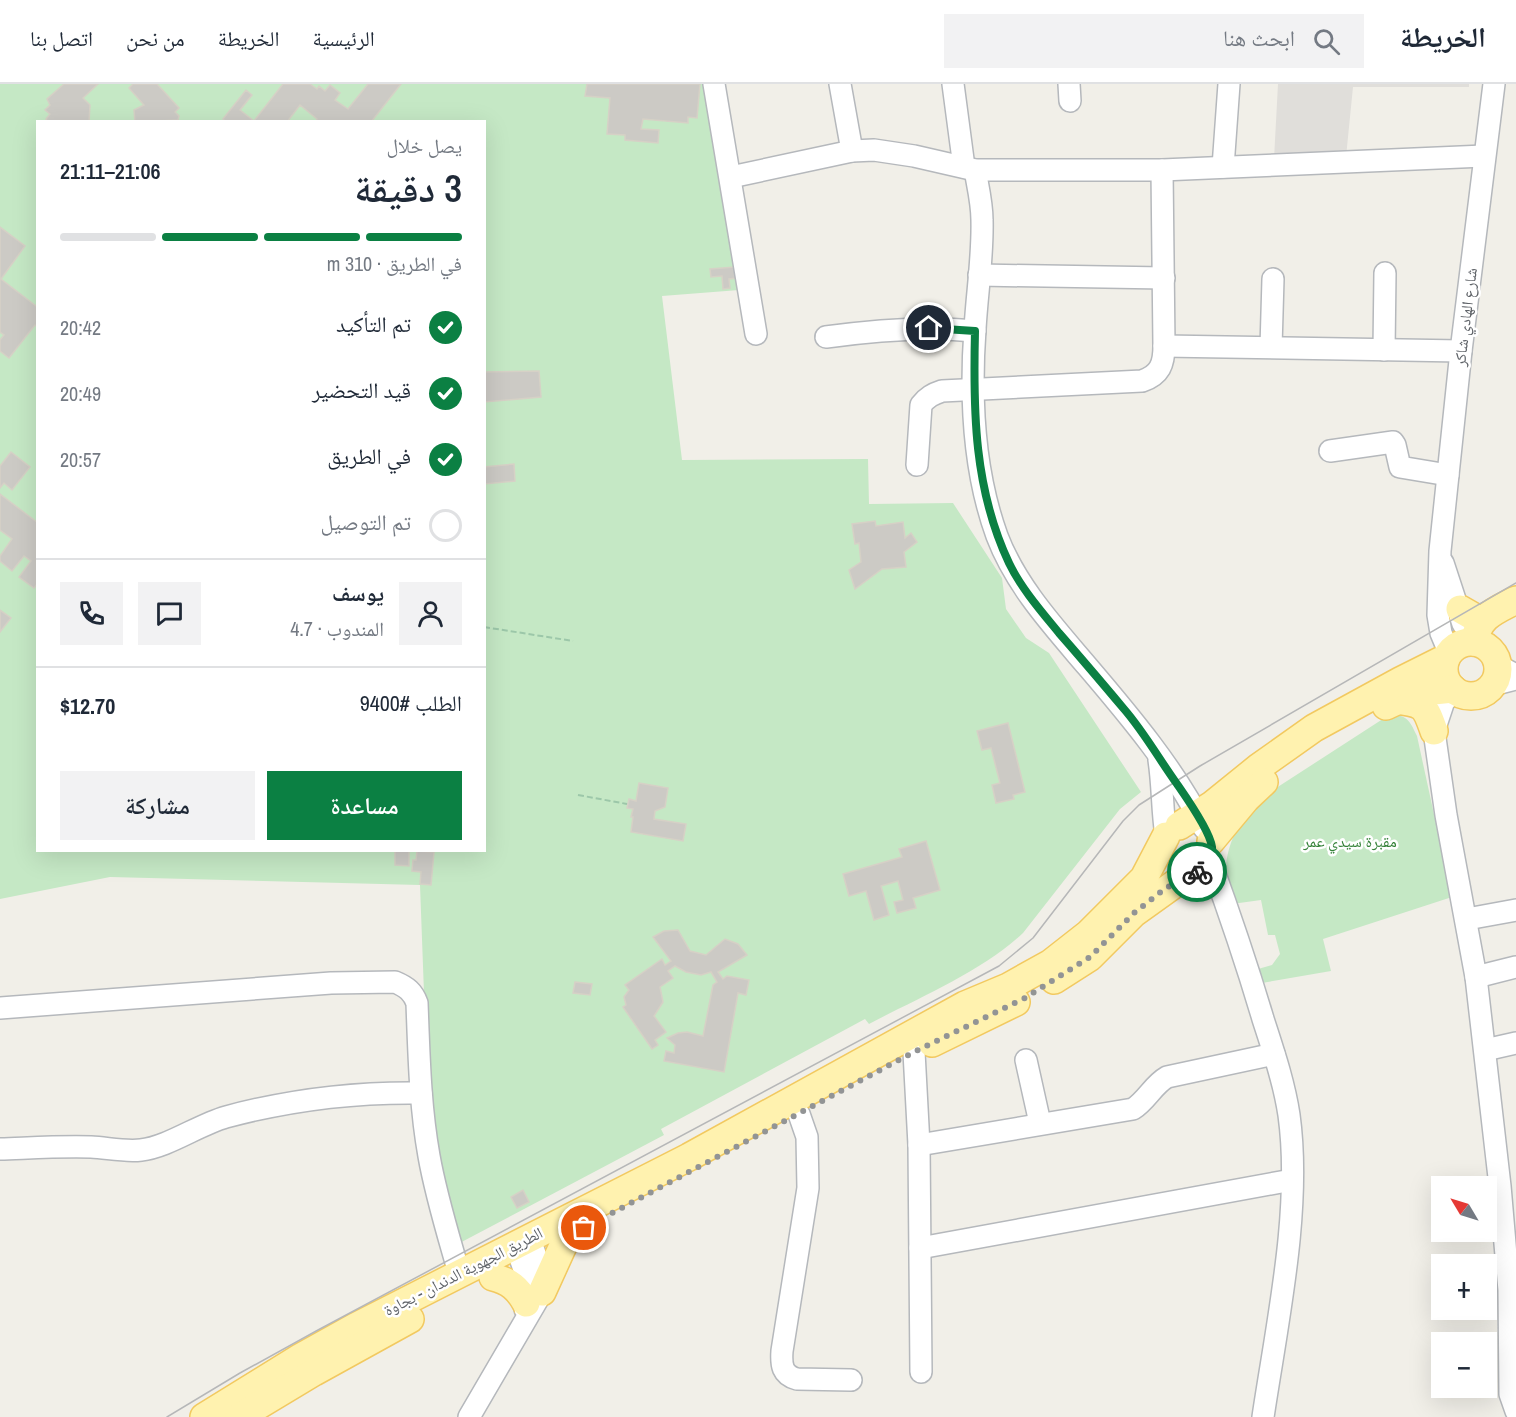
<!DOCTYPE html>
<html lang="ar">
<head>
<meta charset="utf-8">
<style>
  body { margin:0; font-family:"Archivo Narrow","Noto Naskh Arabic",sans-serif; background:#f2f2f3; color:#1f2937; direction:rtl; height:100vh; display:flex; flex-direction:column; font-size:22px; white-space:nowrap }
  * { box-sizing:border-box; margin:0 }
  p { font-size:20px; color:#747a83 }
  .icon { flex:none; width:33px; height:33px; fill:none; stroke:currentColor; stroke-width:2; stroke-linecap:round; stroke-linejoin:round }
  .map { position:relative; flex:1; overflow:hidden; direction:ltr }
  .drawer { position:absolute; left:36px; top:36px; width:450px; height:732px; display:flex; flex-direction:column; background:#fff; border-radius:0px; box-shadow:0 6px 24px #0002; direction:rtl }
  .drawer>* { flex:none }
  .needle { width:39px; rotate:308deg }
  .fabs { position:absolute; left:1431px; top:1092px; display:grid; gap:12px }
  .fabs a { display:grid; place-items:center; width:66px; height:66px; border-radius:0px; background:#fff; box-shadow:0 6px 24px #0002; font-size:30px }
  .pin { position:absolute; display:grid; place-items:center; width:51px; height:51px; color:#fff; margin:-26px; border:3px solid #fff; border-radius:50%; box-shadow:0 2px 6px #0007 }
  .courier { position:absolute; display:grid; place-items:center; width:60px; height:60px; margin:-30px; border:4px solid #0b8043; border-radius:50%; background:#fff; color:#222; box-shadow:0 2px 8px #0007 }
  .summary em { font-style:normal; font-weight:600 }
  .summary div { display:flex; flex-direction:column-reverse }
  .summary { display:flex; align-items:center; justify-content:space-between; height:102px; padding:0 24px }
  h1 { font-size:39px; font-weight:600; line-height:45px }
  .bar { display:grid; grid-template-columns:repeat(4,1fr); gap:9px 6px; align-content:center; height:72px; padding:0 24px }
  .bar i { height:8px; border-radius:4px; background:#e0e1e3 }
  .bar .on { background:#0b8043 }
  .bar p { grid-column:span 4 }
  .line { display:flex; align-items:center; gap:15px; padding:0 24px; border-top:2px solid #e0e1e3 }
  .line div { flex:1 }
  .round { display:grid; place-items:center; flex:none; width:63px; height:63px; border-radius:0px; background:#f2f2f3 }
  ol { padding:0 24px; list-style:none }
  li { display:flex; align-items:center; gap:18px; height:66px }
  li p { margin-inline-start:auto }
  li .icon { padding:6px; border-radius:50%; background:#0b8043; color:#fff; stroke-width:4 }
  li:last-child { color:#747a83 }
  li i { width:33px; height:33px; border:3px solid #e0e1e3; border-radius:50% }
  .primary-button { display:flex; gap:12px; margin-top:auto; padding:12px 24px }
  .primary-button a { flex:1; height:69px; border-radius:0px; background:#0b8043; color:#fff; font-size:24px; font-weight:600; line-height:69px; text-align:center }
  .primary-button a+a { background:#f2f2f3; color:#1f2937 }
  header { display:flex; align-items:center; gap:36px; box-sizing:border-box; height:84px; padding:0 30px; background:#fff; border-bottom:2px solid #e0e1e3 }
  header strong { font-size:28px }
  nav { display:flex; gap:33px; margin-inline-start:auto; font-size:21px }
  .search { width:420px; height:54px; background:#f2f2f3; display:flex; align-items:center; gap:15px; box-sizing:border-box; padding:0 21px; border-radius:0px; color:#747a83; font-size:22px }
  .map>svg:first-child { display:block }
  .industrial { fill:#e0deda }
  .green { fill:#c5e8c5; fill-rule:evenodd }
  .building { fill:#cccac5; stroke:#d6d1c6; stroke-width:1.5 }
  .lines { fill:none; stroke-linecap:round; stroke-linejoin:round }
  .minor-casing { stroke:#b5b8bc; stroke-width:24 }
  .major-casing { stroke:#f2c960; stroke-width:30 }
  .path { stroke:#9cc7a9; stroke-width:2; stroke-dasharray:6 3; stroke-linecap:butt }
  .minor { stroke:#fff; stroke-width:21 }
  .major { stroke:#fff2af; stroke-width:27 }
  .tram { stroke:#b6b7b8; stroke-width:1.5 }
  .done { stroke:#929495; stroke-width:6; stroke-dasharray:0 10.8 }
  .route { stroke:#0b8043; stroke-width:8 }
  .labels { text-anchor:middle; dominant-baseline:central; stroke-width:5; stroke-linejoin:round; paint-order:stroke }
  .street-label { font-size:16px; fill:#5f6368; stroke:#fff }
  .park-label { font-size:16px; fill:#348238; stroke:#fff }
</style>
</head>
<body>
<header>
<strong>الخريطة</strong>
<div class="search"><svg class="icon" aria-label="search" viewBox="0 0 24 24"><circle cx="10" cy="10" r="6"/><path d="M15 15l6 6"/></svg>ابحث هنا</div>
<nav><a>الرئيسية</a><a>الخريطة</a><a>من نحن</a><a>اتصل بنا</a></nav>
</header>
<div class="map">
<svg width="1516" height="1333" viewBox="0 0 1516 1333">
  <rect width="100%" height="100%" fill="#f1efe8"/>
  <polygon class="industrial" points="1278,0 1469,0 1469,3 1353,3 1346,73 1274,75"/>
  <g class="green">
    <path d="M0 0H706L739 206 662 212 682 376 868 375 869 420 953 419 1002 494 1006 525 1026 554 1049 569 1141 708 1120 725 1023 849C981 888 920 913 869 940L865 935 661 1045 664 1051 454 1162 436 1074 426 963 420 801 110 793 0 815ZM38 38H484V766H38Z"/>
    <path d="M1389 631C1407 630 1410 637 1417 652L1452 813 1323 855 1331 887 1262 899 1258 885 1272 881 1280 870 1275 851H1268L1261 816 1232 820C1230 809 1225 795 1226 783 1227 761 1240 736 1253 719Z"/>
  </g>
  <g class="building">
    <polygon points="64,0 98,0 83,14 90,21 89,38 48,38 46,35 50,30 45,26 50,21 47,15"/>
    <polygon points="133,0 157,0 179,24 175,28 179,32 178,36 135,38 134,26 144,21 129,4"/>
    <polygon points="283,0 310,0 317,5 319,2 325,7 330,1 340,9 335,16 348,25 368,0 401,0 371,38 316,38 317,35 300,21 287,38 226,38 223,35 246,6 252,11 240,26 254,37"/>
    <polygon points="587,0 700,0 697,34 688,33 688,39 643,35 641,45 659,46 658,59 625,56 625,51 607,50 610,14 585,12"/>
    <polygon points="0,143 25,162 1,195 36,222 38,219 38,243 35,241 9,274 0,267 0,256 4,251 0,248"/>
    <polygon points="735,183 737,194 729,195 730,204 723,205 722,192 711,193 710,185"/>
    <polygon points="539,287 541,313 484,318 484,288"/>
    <polygon points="11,368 30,383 12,406 4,399 0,404 0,382"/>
    <polygon points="514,380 515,397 484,400 484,383"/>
    <polygon points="0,410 38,439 38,499 34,504 19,493 31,477 24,472 12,487 0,477 0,472 12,455 0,446"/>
    <polygon points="875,437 876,442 903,438 905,454 911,449 917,458 904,468 906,483 882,485 855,505 849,486 861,478 859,459 855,460 852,440"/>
    <polygon points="0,526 11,534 0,548"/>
    <polygon points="1008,639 1025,708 1013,711 1014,715 996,719 992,701 1000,699 991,664 982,666 977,647"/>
    <polygon points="639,699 668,704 665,723 655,727 654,735 686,740 683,757 631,748 633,733 631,733 633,725 627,724 629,715 636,717"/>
    <polygon points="926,757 940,806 913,814 916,824 897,829 894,818 903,816 898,797 881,802 889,831 874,836 866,807 849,812 843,790 902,773 899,765"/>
    <polygon points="395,766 409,766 409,782 395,781"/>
    <polygon points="417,767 434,768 431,801 420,800 421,788 412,787 413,776 416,776"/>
    <polygon points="678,846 690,867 706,871 725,855 738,860 747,871 718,888 723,895 727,892 749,896 746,911 738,909 724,988 664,977 666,967 674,969 675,961 667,954 678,949 687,948 703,952 713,901 717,898 711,888 701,891 686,888 675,882 668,887 673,894 660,903 663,918 654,932 666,948 655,956 658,961 652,965 623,923 626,921 624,913 629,906 625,901 662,875 665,881 671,877 653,853 664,847"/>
    <polygon points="575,898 592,900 590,911 573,909"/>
    <polygon points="523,1106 529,1118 517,1124 511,1113"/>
  </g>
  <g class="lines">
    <g class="minor-casing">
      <g id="minor">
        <polyline points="714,0 756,250"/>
        <polyline points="840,0 852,67"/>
        <polyline points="953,0 964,83"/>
        <polyline points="1069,0 1070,17"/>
        <polyline points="1223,83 1229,0"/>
        <path d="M975 86C978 103 982 119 982 136 983 172 977 209 975 245 970 314 973 386 997 452 1016 502 1053 542 1087 582 1128 630 1176 687 1204 744"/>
        <polyline points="731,93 852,67 874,66 914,72 975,86 1162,86 1484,72"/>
        <polyline points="979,191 1164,194"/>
        <path d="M826 253C876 246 925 242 975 247"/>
        <polyline points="1164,262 1461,267"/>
        <polyline points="1271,263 1273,195"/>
        <polyline points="1384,266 1385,189"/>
        <polyline points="1330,367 1393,358 1395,361 1400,383 1448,391"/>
        <path d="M917 381 921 321C927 313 933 310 942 307L1142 297C1160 291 1164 280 1164 262L1162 86"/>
        <polyline points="1443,479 1463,540"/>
        <polyline points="1449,568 1441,549 1438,531 1440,467 1461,267 1494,0"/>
        <polyline points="1497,581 1516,591"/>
        <polyline points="1492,601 1516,595"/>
        <polyline points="1456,607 1444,617 1434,647 1446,731 1476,893 1500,1102 1509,1206 1510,1310 1516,1327"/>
        <path d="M1159 676C1163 702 1162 727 1166 752"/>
        <path d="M1210 776C1229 828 1247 881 1263 935 1273 966 1284 998 1289 1031 1302 1125 1277 1239 1263 1333"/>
        <polyline points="1467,835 1516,826"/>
        <polyline points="1476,893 1516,883"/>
        <path d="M0 924 331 899 395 898C407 903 413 908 417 919 419 971 420 1022 429 1072 436 1112 448 1150 459 1189"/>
        <polyline points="909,953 914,968 919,1061 921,1288"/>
        <polyline points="1485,966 1516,959"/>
        <polyline points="1026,976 1040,1039"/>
        <path d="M799 1030 807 1053 808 1104 782 1267C781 1281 782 1291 797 1295L851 1296"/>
        <path d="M919 1061 1133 1025C1147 1016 1153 1001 1167 993L1274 970"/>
        <path d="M0 1065C30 1064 61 1062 91 1063 108 1064 125 1068 141 1066 168 1063 198 1041 226 1033 289 1016 356 1008 421 1009"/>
        <polyline points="515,1160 525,1188 525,1225"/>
        <polyline points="920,1164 1292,1096"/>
        <polyline points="469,1333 542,1208 541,1186 529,1153"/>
      </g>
    </g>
    <g class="major-casing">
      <g id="major">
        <polyline points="1460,525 1481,537"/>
        <path d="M1474 558C1479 532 1493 528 1516 516"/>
        <circle cx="1471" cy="585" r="27"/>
        <path d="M1396 616C1424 620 1425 621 1434 647"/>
        <polyline points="1386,622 1414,609 1453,605"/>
        <polyline points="1179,742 1212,721 1259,683 1314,644 1400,597 1446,574"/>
        <polyline points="1211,757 1246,715 1264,698"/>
        <polyline points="1054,896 1090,873 1134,829 1187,791"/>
        <polyline points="932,959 1016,918"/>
        <path d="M493 1193C509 1197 518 1204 526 1219"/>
        <polyline points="542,1208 567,1153"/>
        <polyline points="204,1333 301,1273 355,1243 689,1073 965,921 1008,903 1051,879 1088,850 1144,794 1166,752"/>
        <polyline points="239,1333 314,1288 410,1235"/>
      </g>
    </g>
    <g class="path">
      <polyline points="484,543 573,557"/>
      <polyline points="578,711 627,720"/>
    </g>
    <use href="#minor" class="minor"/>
    <use href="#major" class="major"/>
    <polyline class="tram" points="167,1333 240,1289 318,1246 999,882 1033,854 1123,737 1139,721 1200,682 1516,499"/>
  </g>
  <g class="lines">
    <polyline class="done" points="584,1144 914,968 1025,914 1090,873 1134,829 1162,807 1186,791 1197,788"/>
    <path class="route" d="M929 244 975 247C973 327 974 405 1009 479 1021 504 1041 527 1059 549 1081 574 1103 600 1124 625 1144 648 1159 675 1177 700 1186 713 1210 747 1212 763 1213 774 1207 783 1197 788"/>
  </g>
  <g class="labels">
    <g class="street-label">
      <text transform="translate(1465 233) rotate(-83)">شارع الهادي شاكر</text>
      <text transform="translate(463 1187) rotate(-27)">الطريق الجهوية الدندان - بجاوة</text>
    </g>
    <g class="park-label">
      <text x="1350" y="757">مقبرة سيدي عمر</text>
    </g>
  </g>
</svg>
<div class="fabs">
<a><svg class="needle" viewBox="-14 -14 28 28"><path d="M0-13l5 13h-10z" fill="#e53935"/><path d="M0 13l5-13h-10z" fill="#747a83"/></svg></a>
<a>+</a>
<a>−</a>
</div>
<div class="pin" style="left:584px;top:1144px;background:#ea580c"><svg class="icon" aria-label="bag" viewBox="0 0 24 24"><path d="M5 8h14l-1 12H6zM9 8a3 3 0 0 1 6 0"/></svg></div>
<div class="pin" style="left:929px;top:244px;background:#1f2937"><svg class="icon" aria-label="home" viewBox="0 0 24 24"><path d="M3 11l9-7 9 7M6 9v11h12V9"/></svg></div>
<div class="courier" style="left:1197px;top:788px"><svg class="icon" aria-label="bike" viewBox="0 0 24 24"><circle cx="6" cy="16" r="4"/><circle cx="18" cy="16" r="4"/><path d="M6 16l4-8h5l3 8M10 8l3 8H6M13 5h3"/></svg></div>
<section class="drawer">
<div class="summary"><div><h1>3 دقيقة</h1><p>يصل خلال</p></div><em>21:06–21:11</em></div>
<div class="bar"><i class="on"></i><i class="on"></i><i class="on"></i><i></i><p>في الطريق · 310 m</p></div>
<ol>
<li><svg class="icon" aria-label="check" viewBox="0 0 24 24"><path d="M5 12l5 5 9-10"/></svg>تم التأكيد<p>20:42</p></li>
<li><svg class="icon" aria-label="check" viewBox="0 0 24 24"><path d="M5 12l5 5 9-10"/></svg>قيد التحضير<p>20:49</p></li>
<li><svg class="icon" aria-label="check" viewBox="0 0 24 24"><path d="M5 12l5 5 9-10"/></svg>في الطريق<p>20:57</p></li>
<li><i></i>تم التوصيل</li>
</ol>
<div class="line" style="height:108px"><a class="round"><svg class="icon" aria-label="person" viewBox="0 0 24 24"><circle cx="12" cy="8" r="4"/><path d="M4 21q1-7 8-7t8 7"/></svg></a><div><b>يوسف</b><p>المندوب · 4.7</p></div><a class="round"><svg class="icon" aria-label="chat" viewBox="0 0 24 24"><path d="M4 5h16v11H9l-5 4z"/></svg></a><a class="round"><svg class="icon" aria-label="phone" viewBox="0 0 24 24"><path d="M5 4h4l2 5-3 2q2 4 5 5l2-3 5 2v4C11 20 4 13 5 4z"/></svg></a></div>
<div class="line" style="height:78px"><div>الطلب #9400</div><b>$12.70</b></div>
<div class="primary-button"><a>مساعدة</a><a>مشاركة</a></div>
</section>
</div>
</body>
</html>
